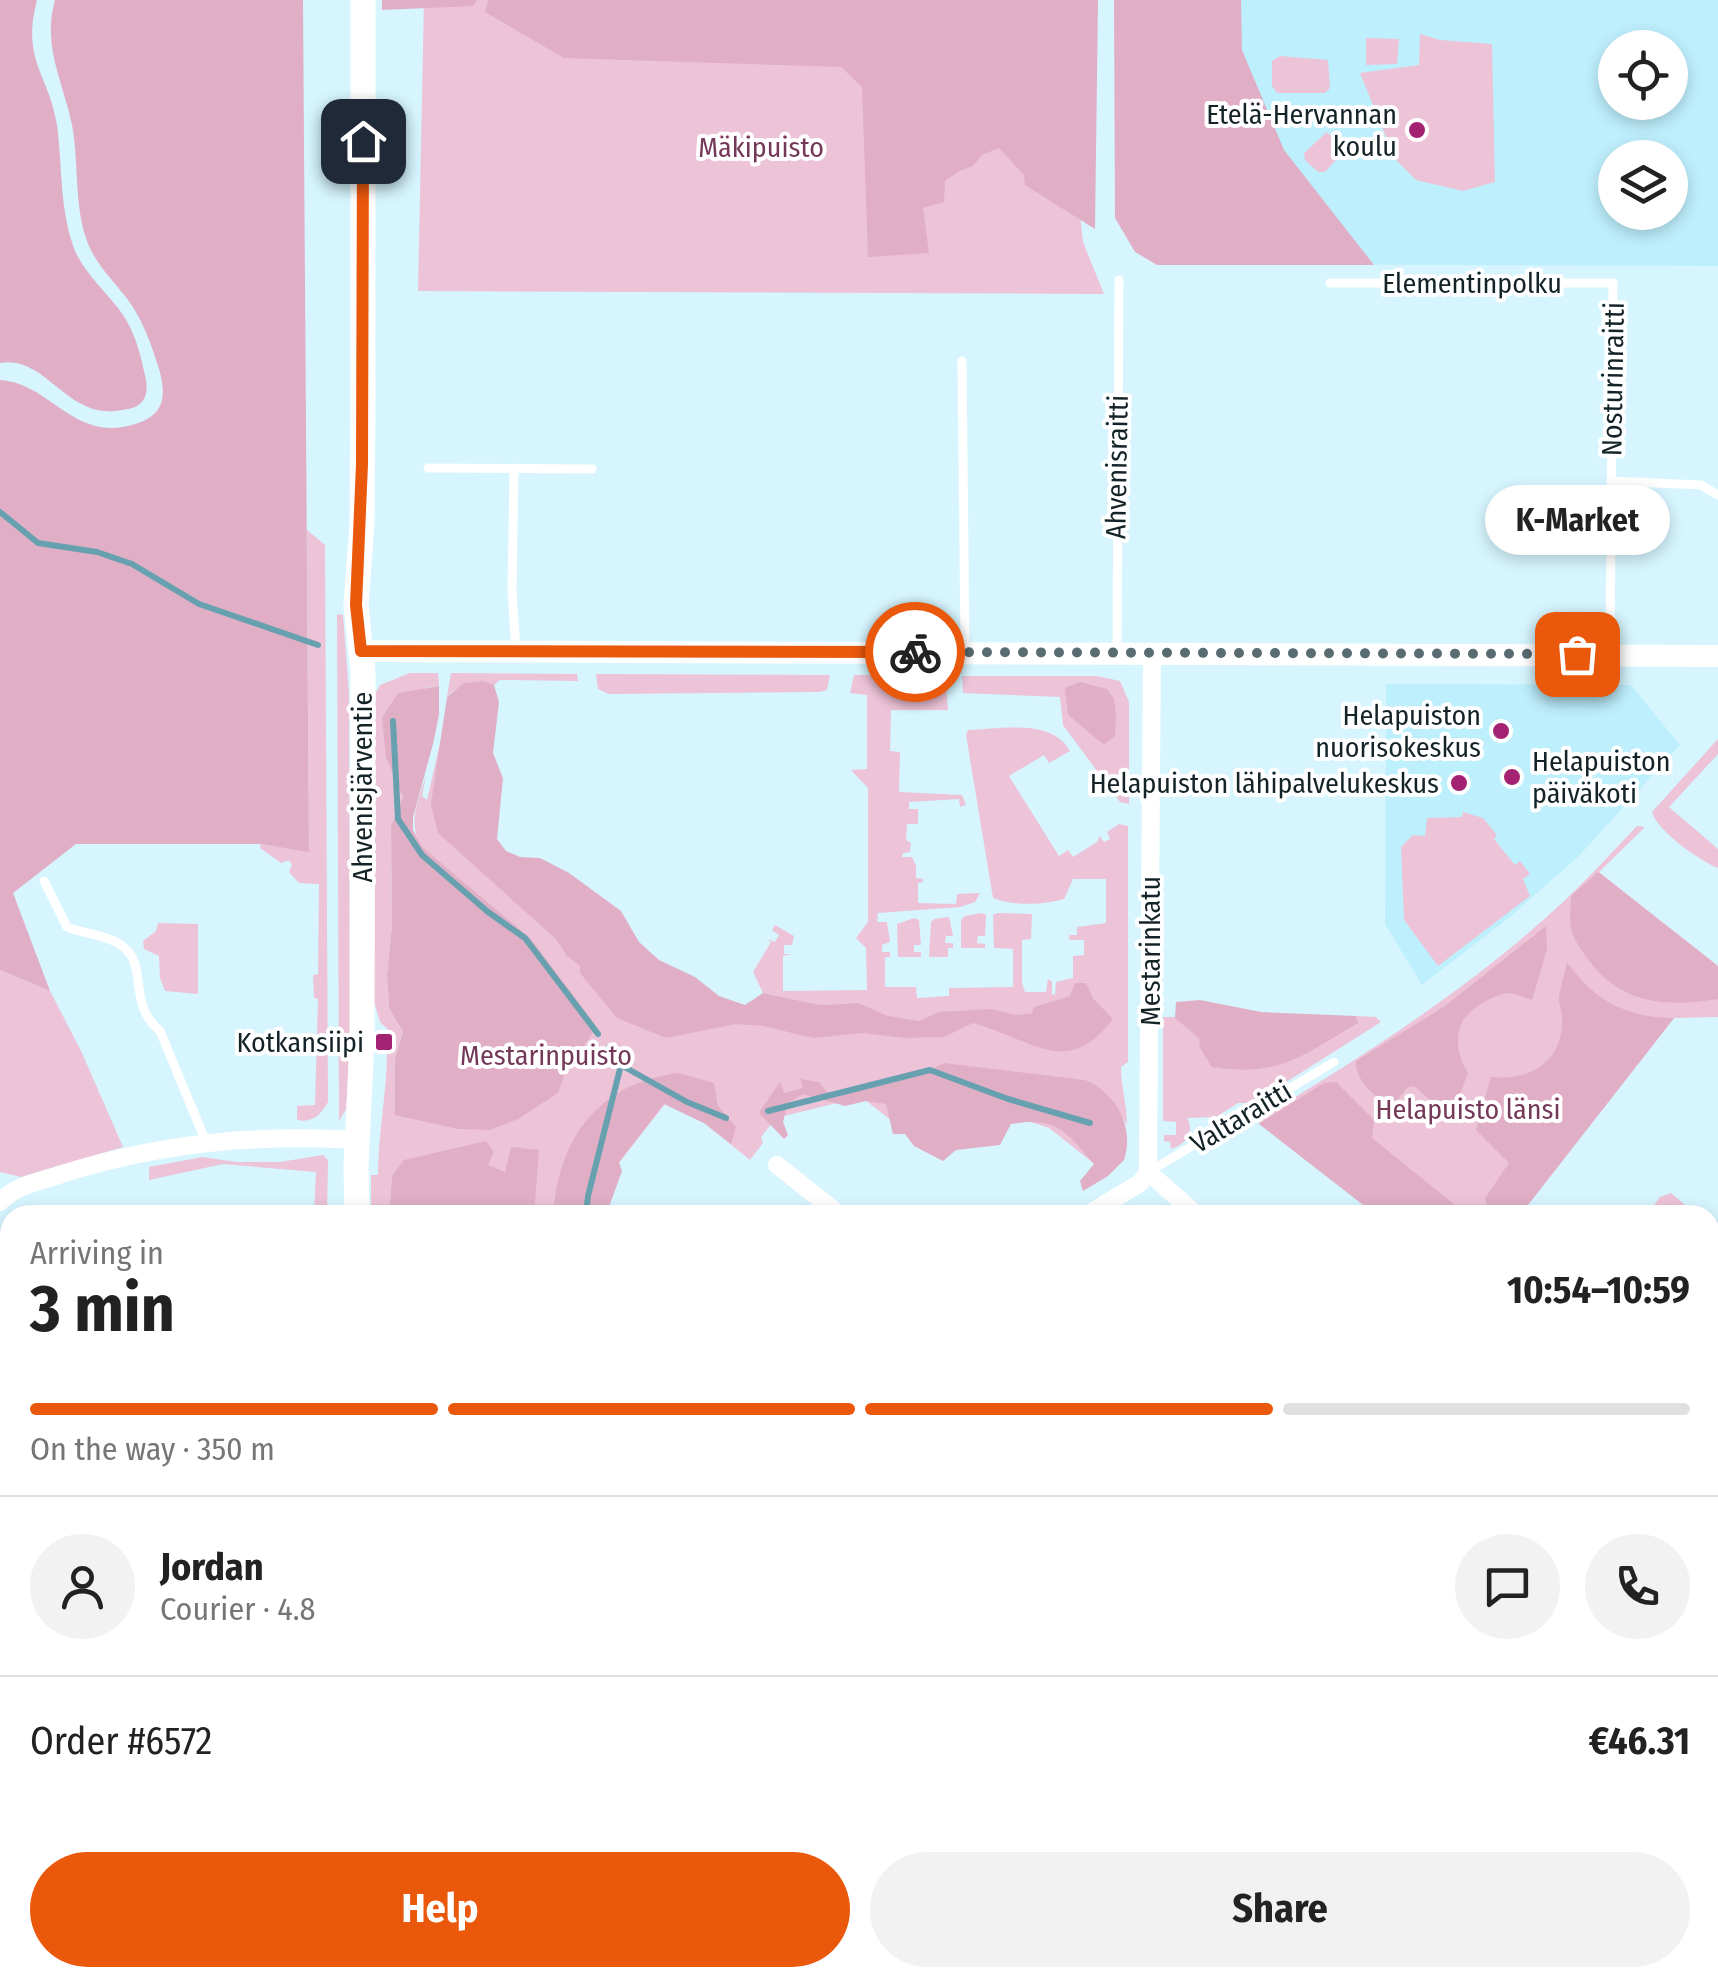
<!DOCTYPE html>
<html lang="en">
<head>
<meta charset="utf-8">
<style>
  body { margin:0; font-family:"Fira Sans Condensed",sans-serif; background:#f2f2f2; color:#222; height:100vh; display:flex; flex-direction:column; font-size:38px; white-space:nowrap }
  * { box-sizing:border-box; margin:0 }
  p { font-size:32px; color:#767676 }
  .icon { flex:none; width:55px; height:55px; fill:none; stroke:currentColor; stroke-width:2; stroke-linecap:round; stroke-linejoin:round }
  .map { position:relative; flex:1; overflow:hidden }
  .sheet { position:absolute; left:0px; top:1205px; width:1720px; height:782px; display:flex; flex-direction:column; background:#fff; border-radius:30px 30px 0 0; box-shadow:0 5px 15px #0003 }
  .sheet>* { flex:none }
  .buttons { position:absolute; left:1598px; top:30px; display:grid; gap:20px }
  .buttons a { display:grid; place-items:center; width:90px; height:90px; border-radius:50%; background:#fff; box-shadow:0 5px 15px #0003; font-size:50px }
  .pin { position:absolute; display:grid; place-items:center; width:85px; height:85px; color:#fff; margin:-42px; border-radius:20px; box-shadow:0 5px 15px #0006 }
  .courier { position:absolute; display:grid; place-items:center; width:100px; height:100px; margin:-50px; border:8px solid #ea580c; border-radius:50%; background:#fff; color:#222; box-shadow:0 2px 12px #0007 }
  .bubble { position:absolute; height:70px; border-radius:35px; background:#fff; box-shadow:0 5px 15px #0003; font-size:32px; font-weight:700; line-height:70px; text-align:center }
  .head em { font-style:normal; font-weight:700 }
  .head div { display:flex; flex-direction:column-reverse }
  .head { display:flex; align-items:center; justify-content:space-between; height:170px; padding:0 30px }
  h1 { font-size:65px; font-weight:700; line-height:75px }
  .bar { display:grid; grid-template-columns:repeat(4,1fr); gap:15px 10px; align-content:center; height:120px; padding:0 30px }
  .bar i { height:12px; border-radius:8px; background:#e0e0e0 }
  .bar .current { background:#ea580c }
  .bar p { grid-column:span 4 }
  .line { display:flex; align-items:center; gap:25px; padding:0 30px; border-top:2px solid #e0e0e0 }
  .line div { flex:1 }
  .round { display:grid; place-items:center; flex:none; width:105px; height:105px; border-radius:52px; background:#f2f2f2 }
  .cta { display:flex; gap:20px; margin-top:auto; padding:20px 30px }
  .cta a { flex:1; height:115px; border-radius:60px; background:#ea580c; color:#fff; font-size:40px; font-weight:700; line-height:115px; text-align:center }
  .cta a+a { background:#f2f2f2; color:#222 }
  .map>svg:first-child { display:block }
  .built { fill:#beeffd; fill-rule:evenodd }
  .green { fill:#edc3d7; fill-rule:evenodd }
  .forest { fill:#e0afc6 }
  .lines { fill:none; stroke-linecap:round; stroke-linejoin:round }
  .stream { stroke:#67a1b0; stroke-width:6 }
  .service { stroke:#fff; stroke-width:9 }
  .minor { stroke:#fff; stroke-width:18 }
  .tertiary { stroke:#fff; stroke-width:22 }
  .secondary { stroke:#fff; stroke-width:25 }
  .primary { stroke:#fff; stroke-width:28 }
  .done { stroke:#586c72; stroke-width:10; stroke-dasharray:0 18 }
  .route { stroke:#ea580c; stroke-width:12 }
  .poi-dot { fill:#a32272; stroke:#fff; stroke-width:4 }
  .labels { text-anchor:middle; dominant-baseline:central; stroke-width:8; stroke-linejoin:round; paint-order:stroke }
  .poi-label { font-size:28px; fill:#142327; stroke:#fff; text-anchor:end }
  .park-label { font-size:28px; fill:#743859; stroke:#fff }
  .street-label { font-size:28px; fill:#142327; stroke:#fff }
</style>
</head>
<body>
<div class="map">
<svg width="1718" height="1987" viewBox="0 0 1718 1987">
  <rect width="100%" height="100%" fill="#d6f5fe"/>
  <g class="built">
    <path d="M1117 0H1718V266L1165 264ZM1615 48H1670V102H1615ZM1615 158H1670V212H1615Z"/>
    <polygon points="1386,684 1631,685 1680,745 1578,857 1511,916 1422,985 1385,924"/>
  </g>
  <g class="green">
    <polygon points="424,0 1057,0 1083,242 1104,294 418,291"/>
    <polygon points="1420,34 1440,40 1492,44 1495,182 1463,191 1416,180 1395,159 1360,73 1419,65"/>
    <polygon points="1366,38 1399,39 1397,64 1366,65"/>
    <polygon points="1280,56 1328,60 1330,88 1325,93 1277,93 1272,86 1272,61"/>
    <polygon points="1327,132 1345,150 1325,172 1318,172 1305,160 1304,153"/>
    <path d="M307 530 325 545 328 1102C321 1115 312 1123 297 1120V1106L315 1105 318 999 314 998 313 975 318 974 319 884 299 883 289 872 292 865 289 860 281 863 260 848 261 844 309 851Z"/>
    <polygon points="337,614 343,615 349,694 350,1063 346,1109 339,1121"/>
    <path d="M410 673H438L439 686 424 688 386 758 403 797 391 826 392 926 387 974 389 1008 403 1032 395 1058V1115L421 847C408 821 417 803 426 776L422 796 427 800 443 730 432 804 698 1015 858 1003 821 1005 763 993 753 972 771 942 766 939 775 942 779 935 772 930 775 925 794 936 792 945H784V954H792L783 956V991L867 990 866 948 856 938 868 922V788L851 770 867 769V695L850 693 854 675H945L948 710H891L890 751 900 752 899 792 962 795 966 805 960 807 959 799 909 802V809H918V824H907L906 840 911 843 910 852 903 853 902 857H912L916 866V878L923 879V882L918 883V903L956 904 957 894 980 893 975 902 960 907 878 913 877 922H887L890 942 882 945V952H890V957H885V987H916L917 998 949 996V988L1013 987V949L994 948 993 915 997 913 1032 914 1031 939 1022 940V983L1025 992H1046L1048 979 1052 982V994L1055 995 1056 982 1073 978V956L1084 955V940H1069L1070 930V935H1077V927L1106 923V879H1073L1064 899C1044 905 1012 906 993 898L966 735 968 730C1001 729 1052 718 1070 751L1049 763 1044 755 1009 776 1059 856 1068 850 1073 857 1097 842 1100 836 1104 842 1110 839 1107 832 1119 824 1128 826V1062L1121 1067C1121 1088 1127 1104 1127 1125L1122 1117 1106 1173 1049 1128 977 1104 896 1124 861 1097 776 1118 761 1137 763 1143 750 1160 704 1123 665 1104 611 1173 598 1215H420L392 1176 389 1215H371V1175H378C378 1133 387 1093 387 1051L393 1049 392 1033 380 1022 371 991 374 696 380 685ZM1071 996 1093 998 1110 1016 1019 1015 1032 1013 1035 1007Z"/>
    <path d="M451 673 577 674 578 681 500 680 494 685C480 680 457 684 447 697Z"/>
    <polygon points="596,674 830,675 827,690 819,692 609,694 598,689"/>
    <path d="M962 676H1097L1120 681 1129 702V804L1120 802 1063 725 1060 697 963 693ZM1114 699 1115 736 1104 744 1068 715Z"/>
    <path d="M1718 739V754L1669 807 1718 849V868C1700 861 1656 830 1652 812Z"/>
    <polygon points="1463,812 1483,818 1497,835 1494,839 1515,865 1520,861 1530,874 1523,879 1530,896 1438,966 1404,920 1401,847 1413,835 1425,836 1427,818 1462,817"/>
    <path d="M1637 826 1645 827 1599 872 1718 966V1017L1674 1018 1520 1215H1400L1304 1159 1256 1121C1362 1057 1471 988 1562 903 1588 879 1613 851 1637 826Z"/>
    <polygon points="982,913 986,915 985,936 978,936 977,943 985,944 985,948 961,948 961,920 965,916"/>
    <polygon points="949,917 953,936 946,936 945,943 953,943 953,948 948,948 948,957 929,957 931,922 934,919"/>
    <polygon points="914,918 919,920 921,945 914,945 914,952 921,952 921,957 898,957 897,924"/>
    <polygon points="158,923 198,924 198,994 165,991 160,978 159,956 144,949 143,941 156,931"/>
    <polygon points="0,970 50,991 82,1053 123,1147 21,1177 0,1172"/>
    <path d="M1356 1016 1376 1017 1381 1022 1253 1103H1238L1216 1117 1187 1118C1195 1131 1186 1145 1171 1149L1170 1142 1164 1141V1135H1176V1122L1163 1121V1017Z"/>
    <polygon points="323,1155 328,1160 327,1215 314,1215 316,1172 223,1164 149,1180 149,1167 203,1157 236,1162 280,1162"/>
    <polygon points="1671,1193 1697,1215 1647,1215 1660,1197"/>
    <polygon points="1710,1443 1718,1449 1718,1525 1710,1519"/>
    <polygon points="259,1978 310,1978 328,1987 281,1987"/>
  </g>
  <g class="forest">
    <path d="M0 0H37C21 61 49 74 57 125 62 163 60 203 71 239 78 267 101 286 118 308 133 327 139 348 144 371 147 383 150 398 137 406 132 409 121 410 115 411 65 416 45 355 0 363Z"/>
    <path d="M55 0H303L309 852 261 844H76L13 893 50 991 0 970V380C48 383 71 436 123 427 160 420 169 404 159 369 151 344 144 322 128 300 113 280 94 263 86 238 74 202 79 162 72 125 63 81 42 46 55 0Z"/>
    <polygon points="382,0 477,0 473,6 382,10"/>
    <polygon points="488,0 1098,0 1095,229 1025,185 1024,175 999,148 982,155 973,166 959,171 945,181 944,202 923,208 929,253 868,257 862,87 841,67 564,58 485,12"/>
    <polygon points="1114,0 1241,0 1242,50 1284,150 1374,265 1157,265 1135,252 1115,218"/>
    <path d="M483 681 494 685 499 702 493 753 503 778 497 839 506 851 520 857 540 858 569 873 621 911 639 942 659 960 695 977 719 996 745 1005 763 993 821 1005 858 1003 888 1016 919 1021 939 1012 991 1009 1015 1015 1032 1013 1034 1007 1070 996 1075 983H1086L1093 998 1113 1019C1067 1080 1032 1039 973 1023L944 1037 904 1038 863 1033 813 1038 763 1026 736 1024 666 1038 617 1018 580 973V966L567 956 556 939 438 833 431 804 447 697 464 683Z"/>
    <polygon points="1080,682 1107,689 1114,699 1116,715 1115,736 1104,745 1068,715 1065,688"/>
    <polygon points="439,686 439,715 433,744 413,817 413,830 422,847 531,939 594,1023 594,1031 565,1074 558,1093 518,1119 490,1130 458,1129 395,1115 395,1058 403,1032 389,1008 387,974 392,926 391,826 403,797 386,758 382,718 398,693"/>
    <path d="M1598 872 1718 966V999C1668 1007 1623 1005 1590 962 1583 952 1573 940 1571 928 1569 918 1571 906 1571 896Z"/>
    <path d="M1546 926 1547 949 1532 1000C1525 998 1515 993 1509 993 1502 993 1492 998 1486 1001 1454 1017 1451 1044 1468 1073L1451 1118 1414 1086 1408 1087 1391 1108C1376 1096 1355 1082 1356 1061L1445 1006Z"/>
    <path d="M1567 962C1594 1001 1628 1018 1674 1018L1520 1215H1489L1485 1198 1509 1163 1476 1130 1491 1077C1531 1082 1565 1060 1562 1016 1562 1011 1559 1006 1559 1001 1559 989 1565 974 1567 962Z"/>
    <path d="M1200 1000 1261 1012 1356 1016 1358 1023C1303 1055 1279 1078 1212 1067L1200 1048 1199 1038 1175 1018 1176 1002Z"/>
    <path d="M944 1063 1085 1080C1116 1092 1135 1128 1124 1160L1108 1176 1083 1191 1080 1181 1094 1164C1066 1131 1056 1116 1011 1124L1000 1145 956 1150 943 1161 914 1146 905 1134H893L886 1104 866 1101 845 1106 803 1094 788 1103 783 1122 788 1135 784 1139 759 1113 780 1082 784 1093 803 1088 800 1079 819 1082 827 1092 834 1093 930 1070Z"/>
    <path d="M679 1073 714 1083 718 1106 736 1127 731 1144 704 1123 664 1104 619 1162 622 1171 606 1215H553C559 1138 598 1083 679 1073Z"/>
    <polygon points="1336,1082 1374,1120 1372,1138 1454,1204 1460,1215 1376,1215 1259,1124 1324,1083"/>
    <polygon points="486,1141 494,1152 488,1165 505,1172 511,1147 539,1150 534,1215 389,1215 392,1176 404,1160"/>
    <polygon points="1718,1622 1718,1987 540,1987 534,1978 1710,1978 1710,1634"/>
    <polygon points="10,1739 10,1827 0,1825 0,1743"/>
    <polygon points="0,1936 10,1942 10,1978 85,1978 98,1987 0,1987"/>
    <polygon points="310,1978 508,1978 534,1987 328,1987"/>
  </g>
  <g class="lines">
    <g class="stream">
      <polyline points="0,512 38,543 97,552 132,564 199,604 318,645"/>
      <polyline points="393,721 398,819 422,855 488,912 525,938 598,1034"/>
      <polyline points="621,1065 687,1102 726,1118"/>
      <polyline points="768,1111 930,1070 1008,1099 1090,1123"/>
      <polyline points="586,1215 588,1196 621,1065 609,1047"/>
      <polyline points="1710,1653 1718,1657"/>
      <polyline points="0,1835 10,1840"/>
      <polyline points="1369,1978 1379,1987"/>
    </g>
    <g class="service">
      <polyline points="1330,283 1613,283 1610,654"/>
      <polyline points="962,361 965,649"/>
      <polyline points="428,468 592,469"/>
      <polyline points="514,468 512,591 516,650"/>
      <polyline points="1611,481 1701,485 1718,495"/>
      <polyline points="1117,650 1119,280"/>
      <path d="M44 881 67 927C84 934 107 935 121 945 150 965 126 1003 160 1031L206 1142"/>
      <polyline points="1150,1171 1334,1062"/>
    </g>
    <g class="minor">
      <polyline points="777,1165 840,1215"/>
      <polyline points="1148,1172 1197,1215"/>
      <path d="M0 1202C15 1185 42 1181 62 1174 160 1143 256 1134 358 1140"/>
      <polyline points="1087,1215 1140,1183 1148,1172 1152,654"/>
      <polyline points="0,1515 10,1520"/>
    </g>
    <g class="tertiary">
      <polyline points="361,651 1718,656"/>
      <polyline points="134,1987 141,1978"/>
    </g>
    <polyline class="secondary" points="357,1215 356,1167 362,1040 363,673 356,605 362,524 363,408 363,0"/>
    <g class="primary">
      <polyline points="0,1908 10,1911"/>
      <polyline points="199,1978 223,1987"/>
    </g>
  </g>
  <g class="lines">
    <polyline class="done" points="915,652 1577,654"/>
    <polyline class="route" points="363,141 362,464 356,605 361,651 915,652"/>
  </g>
  <g class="poi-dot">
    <circle cx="1417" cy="130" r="10"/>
    <circle cx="1501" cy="731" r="10"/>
    <circle cx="1512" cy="777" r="10"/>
    <circle cx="1459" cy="783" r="10"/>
    <rect x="374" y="1032" width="20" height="20" rx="5"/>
  </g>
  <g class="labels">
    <g class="poi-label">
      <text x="1397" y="114">Etelä-Hervannan<tspan x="1397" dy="32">koulu</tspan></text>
      <text x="1481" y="715">Helapuiston<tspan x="1481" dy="32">nuorisokeskus</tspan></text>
      <text x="1532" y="761" text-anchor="start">Helapuiston<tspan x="1532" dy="32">päiväkoti</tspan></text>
      <text x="1439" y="783">Helapuiston lähipalvelukeskus</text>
      <text x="364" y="1042">Kotkansiipi</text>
    </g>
    <g class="park-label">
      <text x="761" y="147">Mäkipuisto</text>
      <text x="546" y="1055">Mestarinpuisto</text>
      <text x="1468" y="1109">Helapuisto länsi</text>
    </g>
    <g class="street-label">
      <text x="1472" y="283">Elementinpolku</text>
      <text transform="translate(1613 379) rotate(-89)">Nosturinraitti</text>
      <text transform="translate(1117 467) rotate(-89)">Ahvenisraitti</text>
      <text transform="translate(362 787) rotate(-90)">Ahvenisjärventie</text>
      <text transform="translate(1150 951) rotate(-90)">Mestarinkatu</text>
      <text transform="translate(1241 1117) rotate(-31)">Valtaraitti</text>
    </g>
  </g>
</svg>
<div class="buttons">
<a><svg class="icon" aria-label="locate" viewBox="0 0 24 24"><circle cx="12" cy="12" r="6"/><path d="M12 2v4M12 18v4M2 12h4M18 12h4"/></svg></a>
<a><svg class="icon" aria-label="layers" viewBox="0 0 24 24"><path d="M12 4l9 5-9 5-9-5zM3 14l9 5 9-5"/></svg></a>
</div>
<div class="pin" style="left:1577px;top:654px;background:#ea580c"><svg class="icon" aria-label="bag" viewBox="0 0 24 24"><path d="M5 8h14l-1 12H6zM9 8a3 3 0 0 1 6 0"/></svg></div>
<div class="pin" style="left:363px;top:141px;background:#1f2937"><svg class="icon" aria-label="home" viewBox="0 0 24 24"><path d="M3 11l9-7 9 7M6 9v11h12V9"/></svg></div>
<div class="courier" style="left:915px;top:652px"><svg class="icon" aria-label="bike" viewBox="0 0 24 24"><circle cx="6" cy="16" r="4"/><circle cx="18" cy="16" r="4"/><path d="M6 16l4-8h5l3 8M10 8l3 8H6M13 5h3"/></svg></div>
<div class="bubble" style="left:1485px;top:485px;width:185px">K-Market</div>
<section class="sheet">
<div class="head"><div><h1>3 min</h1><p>Arriving in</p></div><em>10:54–10:59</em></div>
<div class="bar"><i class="current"></i><i class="current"></i><i class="current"></i><i></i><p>On the way · 350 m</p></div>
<div class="line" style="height:180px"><a class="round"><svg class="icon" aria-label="person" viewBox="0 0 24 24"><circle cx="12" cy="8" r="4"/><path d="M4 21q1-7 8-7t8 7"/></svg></a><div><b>Jordan</b><p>Courier · 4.8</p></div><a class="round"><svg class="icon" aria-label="chat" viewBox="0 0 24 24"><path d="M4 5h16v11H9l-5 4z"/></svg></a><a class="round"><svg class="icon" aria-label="phone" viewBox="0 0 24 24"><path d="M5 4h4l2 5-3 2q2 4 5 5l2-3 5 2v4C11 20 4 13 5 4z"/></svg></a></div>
<div class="line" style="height:130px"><div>Order #6572</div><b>€46.31</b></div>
<div class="cta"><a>Help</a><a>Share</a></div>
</section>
</div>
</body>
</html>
